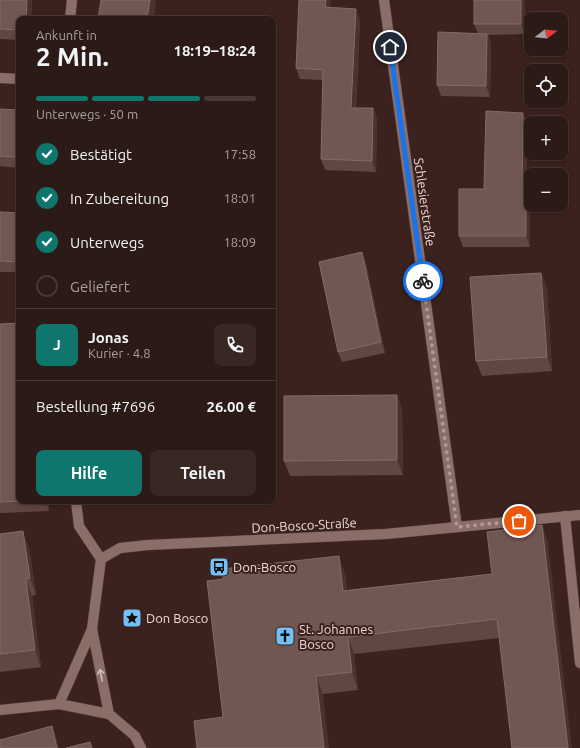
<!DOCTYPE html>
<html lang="de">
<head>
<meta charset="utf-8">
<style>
  body { margin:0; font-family:Ubuntu,sans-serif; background:#382723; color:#f1f3f6; height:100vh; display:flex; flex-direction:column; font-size:15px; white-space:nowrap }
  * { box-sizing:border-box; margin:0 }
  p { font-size:13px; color:#a6a1a1 }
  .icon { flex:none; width:22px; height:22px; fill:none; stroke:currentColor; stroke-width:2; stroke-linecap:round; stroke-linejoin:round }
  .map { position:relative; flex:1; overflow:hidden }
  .panel { position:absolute; left:16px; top:16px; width:260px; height:488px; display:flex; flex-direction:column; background:#2c1a16; border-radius:8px; box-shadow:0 2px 6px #0003,0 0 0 1px #483835 }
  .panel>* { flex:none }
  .needle { width:26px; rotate:74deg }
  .controls { position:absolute; left:524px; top:12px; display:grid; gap:8px }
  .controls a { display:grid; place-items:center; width:44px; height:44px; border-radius:8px; background:#2c1a16; box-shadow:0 2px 6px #0003,0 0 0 1px #483835; font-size:20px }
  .pin { position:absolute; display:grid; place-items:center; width:34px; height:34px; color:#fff; margin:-17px; border:2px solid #fff; border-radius:50%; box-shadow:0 1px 4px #0007 }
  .courier { position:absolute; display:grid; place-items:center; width:40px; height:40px; margin:-20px; border:3px solid #1a73e8; border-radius:50%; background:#fff; color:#222; box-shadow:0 1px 5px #0007 }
  .summary em { font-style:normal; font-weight:700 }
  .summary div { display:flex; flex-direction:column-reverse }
  .summary { display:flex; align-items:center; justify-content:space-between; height:68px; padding:0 20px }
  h1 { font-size:26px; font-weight:700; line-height:30px }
  .bar { display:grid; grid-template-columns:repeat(4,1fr); gap:6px 4px; align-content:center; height:48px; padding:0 20px }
  .bar i { height:5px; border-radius:3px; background:#483835 }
  .bar .selected { background:#0f766e }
  .bar p { grid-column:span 4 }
  .line { display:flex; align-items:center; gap:10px; padding:0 20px; border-top:1px solid #483835 }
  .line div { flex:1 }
  .round { display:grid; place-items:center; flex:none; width:42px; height:42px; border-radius:8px; background:#382723 }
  ol { padding:0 20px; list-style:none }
  li { display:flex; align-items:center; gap:12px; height:44px }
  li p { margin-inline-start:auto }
  li .icon { padding:4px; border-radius:50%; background:#0f766e; color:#fff; stroke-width:4 }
  li:last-child { color:#a6a1a1 }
  li i { width:22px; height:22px; border:2px solid #483835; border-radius:50% }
  .button { display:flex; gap:8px; margin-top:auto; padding:8px 20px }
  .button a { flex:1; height:46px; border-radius:8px; background:#0f766e; color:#fff; font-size:16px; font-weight:700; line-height:46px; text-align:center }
  .button a+a { background:#382723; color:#f1f3f6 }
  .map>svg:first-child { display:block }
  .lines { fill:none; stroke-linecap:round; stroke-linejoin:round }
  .lane-casing { stroke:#56413d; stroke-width:11 }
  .street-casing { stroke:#56413d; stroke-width:11 }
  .lane { stroke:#8c6e68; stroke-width:10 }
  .street { stroke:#8c6e68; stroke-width:10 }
  .wall { fill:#614742 }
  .shaded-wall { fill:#4c322d }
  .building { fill:#705752; stroke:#836b67 }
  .oneway { stroke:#d3beba }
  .done { stroke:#ad9996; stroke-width:4; stroke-dasharray:0 7.2 }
  .route { stroke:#1a73e8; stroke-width:5 }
  .labels { text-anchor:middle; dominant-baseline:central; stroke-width:4; stroke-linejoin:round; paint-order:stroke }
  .street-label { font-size:13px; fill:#ebd9d6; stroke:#3b221e }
  .poi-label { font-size:13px; fill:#ebd9d6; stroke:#3b221e; text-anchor:start }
</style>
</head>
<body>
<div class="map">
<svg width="580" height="748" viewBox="0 0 580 748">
  <rect width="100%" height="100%" fill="#3b221e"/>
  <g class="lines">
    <g class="lane-casing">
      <polyline id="lane" points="565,516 580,663"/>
    </g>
    <g class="street-casing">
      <g id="street">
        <polyline points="384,0 457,527"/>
        <polyline points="70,19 72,0"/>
        <polyline points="0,78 19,79"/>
        <polyline points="76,501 79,526 101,559"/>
        <polyline points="101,559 120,548 148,545 386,534 580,515"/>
        <polyline points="92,629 109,714"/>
        <polyline points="59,704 92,629 101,559"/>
        <polyline points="0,710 59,704 109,714 135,736 141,748"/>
      </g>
    </g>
    <use href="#lane" class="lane"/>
    <use href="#street" class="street"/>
  </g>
  <g class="wall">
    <polygon points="0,0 32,0 31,19 19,19 19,40 0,39"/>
    <polygon points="474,0 525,0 525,34 488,35 491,44 490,97 441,96 437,85 478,33 474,24"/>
    <polygon points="330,8 360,20 356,108 373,108 377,119 376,172 325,170 321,159 323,80 300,79 296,68"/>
    <polygon points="0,109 19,111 19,168 0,166"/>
    <polygon points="527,123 526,189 530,200 530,247 463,247 459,236 484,189"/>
    <polygon points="0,212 19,213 19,272 0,272"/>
    <polygon points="366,263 385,353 342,362 338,352"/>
    <polygon points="541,273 547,288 552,371 482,376 476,361"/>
    <polygon points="0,324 19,501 48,501 49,511 0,513"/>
    <polygon points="397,395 402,410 403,475 290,476 284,461"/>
    <polygon points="542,525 548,543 499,638 354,654 358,690 323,694 223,717 223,579 345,574 347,590 492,574"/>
    <polygon points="0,534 29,548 36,595 32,596 41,667 0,672"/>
  </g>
  <g class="shaded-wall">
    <polygon points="27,0 32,0 31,19 26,19"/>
    <polygon points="150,0 156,0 154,19 147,19"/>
    <polygon points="326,0 331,0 329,18 325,7"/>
    <polygon points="521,0 525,0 525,34 521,24"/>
    <polygon points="356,9 360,20 355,119 351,108"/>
    <polygon points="487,34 491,44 490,97 486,86"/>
    <polygon points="373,108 377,119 376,172 372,161"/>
    <polygon points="19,110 19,168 15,157"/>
    <polygon points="523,113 527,123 526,200 522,189"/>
    <polygon points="526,189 530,200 530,247 526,236"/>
    <polygon points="362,252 366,263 385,353 381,342"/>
    <polygon points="541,273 547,288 552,371 547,357"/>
    <polygon points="397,395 402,410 403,475 397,460"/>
    <polygon points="46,501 48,501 49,511"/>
    <polygon points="542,525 548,543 572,748 568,748"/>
    <polygon points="23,531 29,548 36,595 30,578"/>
    <polygon points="339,556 345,574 349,608 343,591"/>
    <polygon points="26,579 32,596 41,667 35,650"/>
    <polygon points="348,637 354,654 358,690 352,672"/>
    <polygon points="316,676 323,694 329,748 324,748"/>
    <polygon points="52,726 57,740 59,748 57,748"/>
  </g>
  <g class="building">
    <polygon points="0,0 27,0 26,19 19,19 19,30 0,29"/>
    <polygon points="101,0 150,0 147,19 98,19"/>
    <polygon points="299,0 326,0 325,7 356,9 351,108 373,108 372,161 321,159 323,70 296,68"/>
    <rect x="474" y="0" width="47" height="24"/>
    <polygon points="438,32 487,34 486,86 437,85"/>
    <polygon points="0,109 19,110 15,157 0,156"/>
    <polygon points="486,111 523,113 522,189 526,189 526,236 459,236 459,189 484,189"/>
    <polygon points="0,212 19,213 19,262 0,261"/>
    <polygon points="362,252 381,342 338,352 319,262"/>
    <polygon points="541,273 547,357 476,361 470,277"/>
    <polygon points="19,323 19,501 24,501 0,502 0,324"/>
    <polygon points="397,395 397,460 284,461 284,396"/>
    <polygon points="542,525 568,748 512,748 497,619 348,637 352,672 316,676 324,748 197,748 194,721 223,717 207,581 223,579 222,569 339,556 343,591 492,574 487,532"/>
    <polygon points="23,531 30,578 26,579 35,650 0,654 0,534"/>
    <polygon points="52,726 57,748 0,748 0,740"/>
    <polygon points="90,742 92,748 66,748"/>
  </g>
  <defs><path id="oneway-shaft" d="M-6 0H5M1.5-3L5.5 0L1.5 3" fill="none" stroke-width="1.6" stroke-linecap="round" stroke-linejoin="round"/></defs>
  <use class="oneway" href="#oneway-shaft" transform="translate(101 675) rotate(-101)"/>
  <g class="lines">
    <polyline class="done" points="423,281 457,527 519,521"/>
    <polyline class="route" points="390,47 423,281"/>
  </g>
  <defs>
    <g id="bus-square" transform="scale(1)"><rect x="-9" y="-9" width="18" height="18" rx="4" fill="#74c0f6" stroke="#3b221e"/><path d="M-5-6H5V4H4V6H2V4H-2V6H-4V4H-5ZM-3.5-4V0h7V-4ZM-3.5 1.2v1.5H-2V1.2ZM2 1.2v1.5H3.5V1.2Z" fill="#111"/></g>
    <g id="sight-square" transform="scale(1)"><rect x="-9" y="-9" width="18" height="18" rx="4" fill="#74c0f6" stroke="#3b221e"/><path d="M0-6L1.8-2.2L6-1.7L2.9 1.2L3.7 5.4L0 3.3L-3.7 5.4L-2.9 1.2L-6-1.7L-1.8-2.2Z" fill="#111"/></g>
    <g id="church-square" transform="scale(1)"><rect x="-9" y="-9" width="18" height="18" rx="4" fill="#74c0f6" stroke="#3b221e"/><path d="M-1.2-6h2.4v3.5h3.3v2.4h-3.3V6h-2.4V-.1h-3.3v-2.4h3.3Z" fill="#111"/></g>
  </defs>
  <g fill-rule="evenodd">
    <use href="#bus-square" x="219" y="567"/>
    <use href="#sight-square" x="132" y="618"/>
    <use href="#church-square" x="285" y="636"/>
  </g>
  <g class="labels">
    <g class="street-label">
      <text transform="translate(425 202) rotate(82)">Schlesierstraße</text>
      <text transform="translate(304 525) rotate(-3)">Don-Bosco-Straße</text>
    </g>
    <g class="poi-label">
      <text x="233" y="567">Don-Bosco</text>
      <text x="146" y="618">Don Bosco</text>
      <text x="299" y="629">St. Johannes<tspan x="299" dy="15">Bosco</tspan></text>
    </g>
  </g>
</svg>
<div class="controls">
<a><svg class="needle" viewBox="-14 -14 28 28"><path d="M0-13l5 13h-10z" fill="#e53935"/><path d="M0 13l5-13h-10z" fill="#a6a1a1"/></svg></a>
<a><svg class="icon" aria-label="locate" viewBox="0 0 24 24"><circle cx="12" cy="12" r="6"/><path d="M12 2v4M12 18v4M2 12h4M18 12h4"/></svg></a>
<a>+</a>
<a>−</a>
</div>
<div class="pin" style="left:519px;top:521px;background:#ea580c"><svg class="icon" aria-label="bag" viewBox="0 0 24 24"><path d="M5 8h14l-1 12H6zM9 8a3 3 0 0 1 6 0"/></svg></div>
<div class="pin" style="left:390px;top:47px;background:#1f2937"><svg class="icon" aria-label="home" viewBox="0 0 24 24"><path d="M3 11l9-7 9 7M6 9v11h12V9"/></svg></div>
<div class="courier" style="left:423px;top:281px"><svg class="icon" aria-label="bike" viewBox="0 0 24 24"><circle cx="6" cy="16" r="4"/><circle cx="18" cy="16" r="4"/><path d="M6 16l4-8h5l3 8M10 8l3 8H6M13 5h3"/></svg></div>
<section class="panel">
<div class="summary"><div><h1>2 Min.</h1><p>Ankunft in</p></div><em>18:19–18:24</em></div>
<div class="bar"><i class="selected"></i><i class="selected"></i><i class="selected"></i><i></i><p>Unterwegs · 50 m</p></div>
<ol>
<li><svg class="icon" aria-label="check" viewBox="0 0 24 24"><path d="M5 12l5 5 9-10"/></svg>Bestätigt<p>17:58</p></li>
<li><svg class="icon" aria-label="check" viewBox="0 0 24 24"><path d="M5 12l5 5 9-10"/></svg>In Zubereitung<p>18:01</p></li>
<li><svg class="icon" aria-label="check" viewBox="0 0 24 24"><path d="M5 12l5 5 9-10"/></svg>Unterwegs<p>18:09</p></li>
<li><i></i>Geliefert</li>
</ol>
<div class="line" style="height:72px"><b class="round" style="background:#0f766e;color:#fff">J</b><div><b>Jonas</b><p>Kurier · 4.8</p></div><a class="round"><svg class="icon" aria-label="phone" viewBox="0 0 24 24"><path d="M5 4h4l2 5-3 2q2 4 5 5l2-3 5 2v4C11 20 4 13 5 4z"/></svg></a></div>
<div class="line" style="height:52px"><div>Bestellung #7696</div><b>26.00 €</b></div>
<div class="button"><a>Hilfe</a><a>Teilen</a></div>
</section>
</div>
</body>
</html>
